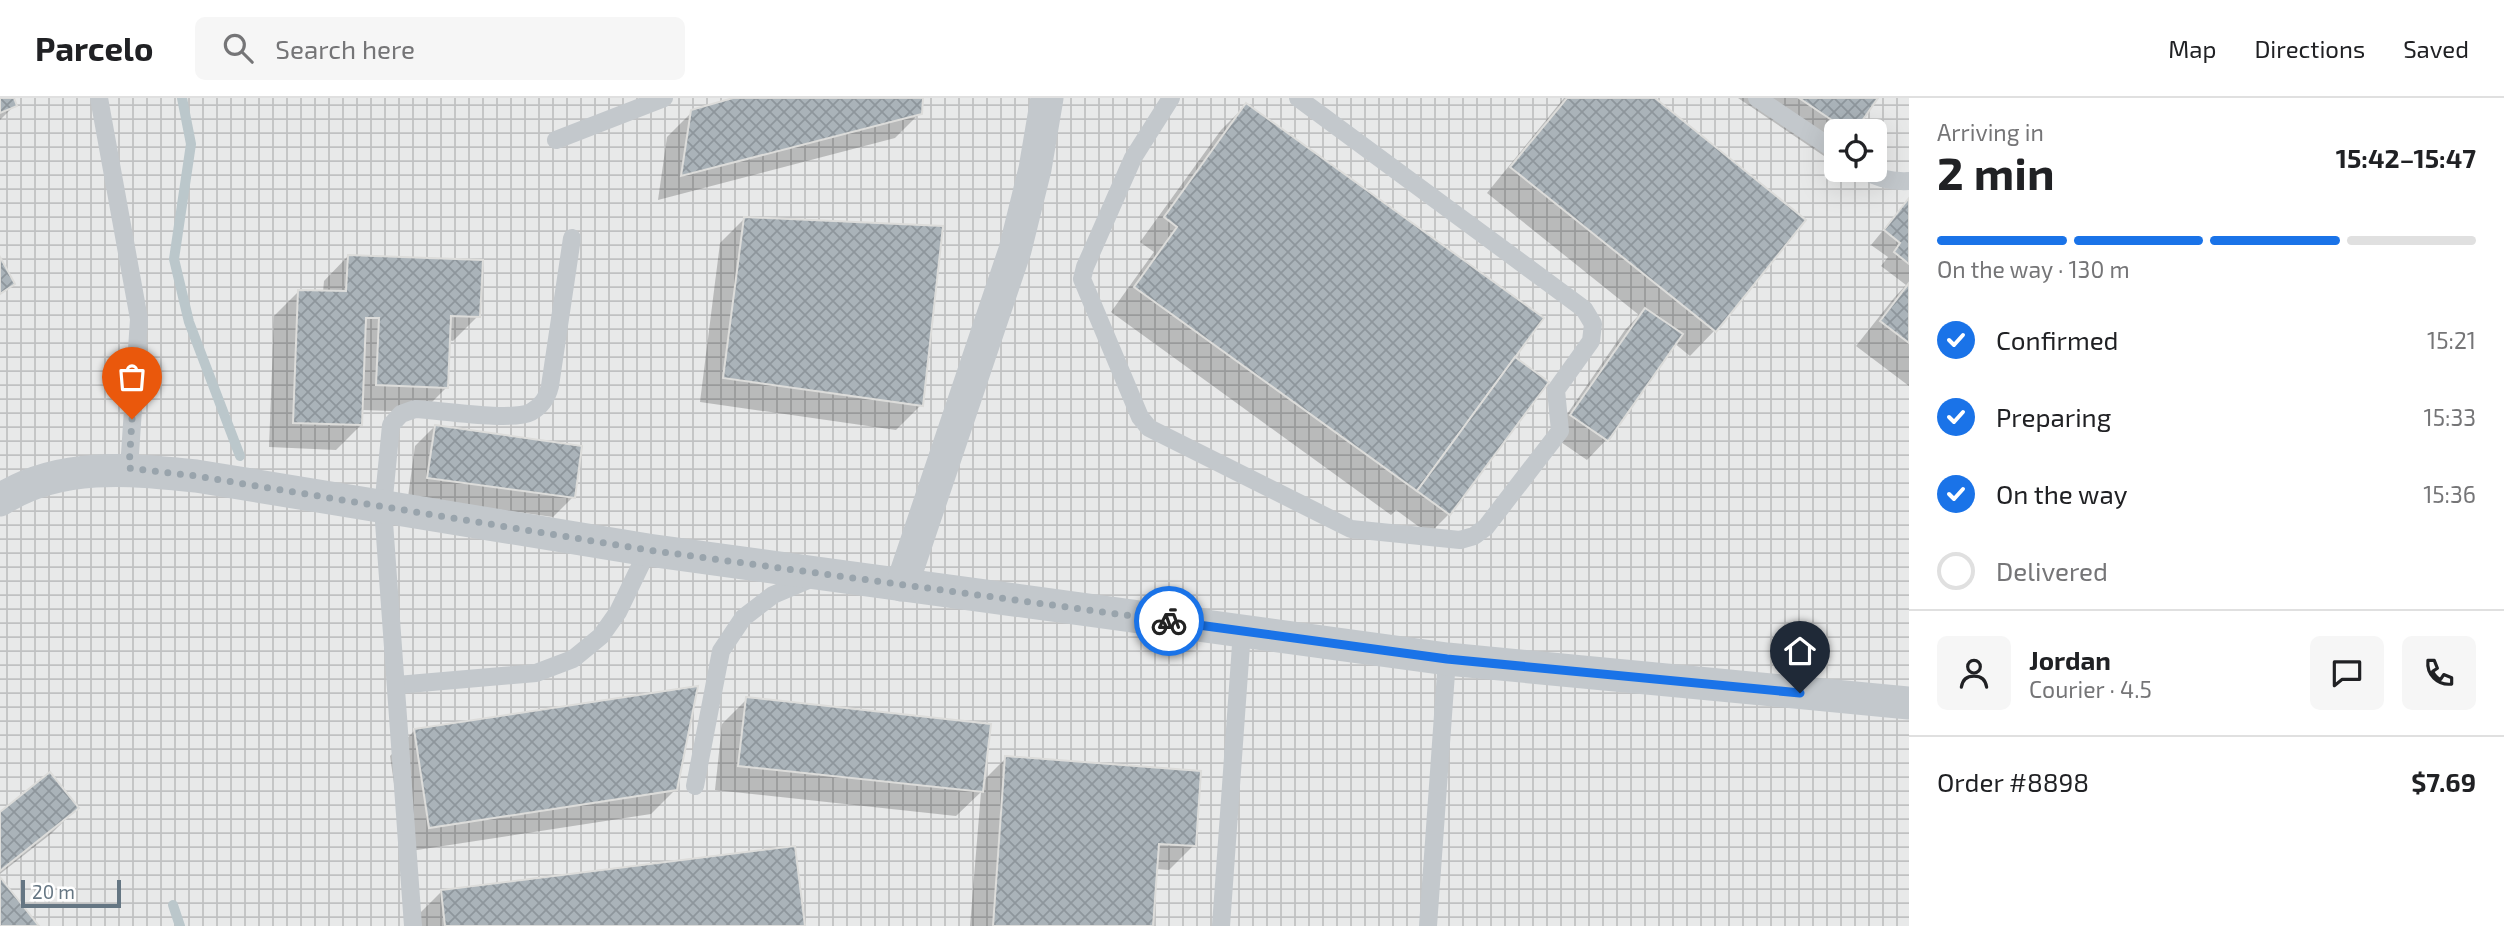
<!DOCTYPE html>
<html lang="en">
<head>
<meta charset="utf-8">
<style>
  body { margin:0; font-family:"Exo 2",sans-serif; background:#f6f6f6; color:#202124; height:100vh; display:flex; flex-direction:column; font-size:26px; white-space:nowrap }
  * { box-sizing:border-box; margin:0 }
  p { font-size:23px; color:#757577 }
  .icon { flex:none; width:38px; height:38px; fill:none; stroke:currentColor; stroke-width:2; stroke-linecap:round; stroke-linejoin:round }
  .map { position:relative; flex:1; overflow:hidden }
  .drawer { display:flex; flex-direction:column; background:#fff; width:595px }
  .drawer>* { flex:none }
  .fabs { position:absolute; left:1824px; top:21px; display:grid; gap:14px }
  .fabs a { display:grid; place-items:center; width:63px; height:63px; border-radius:10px; background:#fff; box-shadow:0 7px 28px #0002; font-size:35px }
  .scale { position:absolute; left:21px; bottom:18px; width:100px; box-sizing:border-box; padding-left:7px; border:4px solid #657683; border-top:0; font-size:19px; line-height:24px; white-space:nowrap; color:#657683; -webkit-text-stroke:5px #fff; paint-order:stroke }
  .pin { position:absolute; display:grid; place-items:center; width:60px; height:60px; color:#fff; margin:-72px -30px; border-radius:50% 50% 50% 0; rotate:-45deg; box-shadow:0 0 7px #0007 }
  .pin .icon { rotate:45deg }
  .courier { position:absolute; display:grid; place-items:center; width:70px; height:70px; margin:-35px; border:5px solid #1a73e8; border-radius:50%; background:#fff; color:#222; box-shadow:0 2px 9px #0007 }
  .headline em { font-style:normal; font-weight:700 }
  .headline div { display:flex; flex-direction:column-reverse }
  .headline { display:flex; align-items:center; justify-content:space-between; height:119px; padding:0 28px }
  h1 { font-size:46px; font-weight:700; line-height:52px }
  .bar { display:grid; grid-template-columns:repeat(4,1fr); gap:10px 7px; align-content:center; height:84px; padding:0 28px }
  .bar i { height:9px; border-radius:5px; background:#e0e0e0 }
  .bar .on { background:#1a73e8 }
  .bar p { grid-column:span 4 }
  .line { display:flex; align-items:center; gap:18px; padding:0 28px; border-top:2px solid #e0e0e0 }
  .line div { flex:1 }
  .round { display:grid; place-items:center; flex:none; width:74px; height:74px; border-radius:10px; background:#f6f6f6 }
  ol { padding:0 28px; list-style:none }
  li { display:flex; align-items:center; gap:21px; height:77px }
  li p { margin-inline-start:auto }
  li .icon { padding:7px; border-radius:50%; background:#1a73e8; color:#fff; stroke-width:4 }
  li:last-child { color:#757577 }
  li i { width:38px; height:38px; border:4px solid #e0e0e0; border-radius:50% }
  header { display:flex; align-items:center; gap:42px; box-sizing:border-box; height:98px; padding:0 35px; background:#fff; border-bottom:2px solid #e0e0e0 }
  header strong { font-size:33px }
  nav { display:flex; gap:38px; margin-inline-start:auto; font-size:24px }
  .search { width:490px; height:63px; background:#f6f6f6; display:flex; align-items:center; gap:18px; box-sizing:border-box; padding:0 24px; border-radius:10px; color:#757577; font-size:26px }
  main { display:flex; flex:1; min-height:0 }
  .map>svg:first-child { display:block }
  .industrial { fill:url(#industrial-grid); fill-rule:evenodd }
  .shadow { fill:#0003 }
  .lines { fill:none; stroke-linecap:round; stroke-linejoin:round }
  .stream { stroke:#bbc7cb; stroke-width:10 }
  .building { fill:url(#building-cross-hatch); stroke:#dcdcda; stroke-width:2 }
  .lane { stroke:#c3c8cc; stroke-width:18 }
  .street { stroke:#c3c8cc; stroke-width:33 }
  .done { stroke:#99a4ac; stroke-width:7; stroke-dasharray:0 12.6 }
  .route { stroke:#1a73e8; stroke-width:9 }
</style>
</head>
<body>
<header>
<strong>Parcelo</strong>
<div class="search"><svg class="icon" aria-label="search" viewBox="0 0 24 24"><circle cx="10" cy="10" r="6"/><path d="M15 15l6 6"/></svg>Search here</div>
<nav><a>Map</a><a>Directions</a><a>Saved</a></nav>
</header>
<main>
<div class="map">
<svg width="1909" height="828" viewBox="0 0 1909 828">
  <defs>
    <pattern id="industrial-grid" width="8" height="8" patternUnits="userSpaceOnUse" patternTransform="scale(1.75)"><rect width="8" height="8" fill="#e8e9e9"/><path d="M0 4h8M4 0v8" fill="none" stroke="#c0c1c2"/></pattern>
    <pattern id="building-cross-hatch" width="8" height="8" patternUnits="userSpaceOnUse" patternTransform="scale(1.75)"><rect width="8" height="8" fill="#aab3b9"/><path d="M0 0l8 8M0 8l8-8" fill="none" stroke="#8e969c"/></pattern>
  </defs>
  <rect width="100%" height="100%" fill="#fafaf8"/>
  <path class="industrial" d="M0 0H1909V828H0ZM1836 33H1874V72H1836Z"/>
  <g class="shadow">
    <polygon points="0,0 12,0 15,7 0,22"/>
    <polygon points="739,0 921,0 920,15 895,40 658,102 667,39 692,14"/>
    <polygon points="1564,0 1652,0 1804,122 1714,233 1690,258 1674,245 1606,342 1587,362 1552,338 1625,232 1639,217 1487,95"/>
    <polygon points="1738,0 1875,0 1853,33 1836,33 1836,51 1827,60"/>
    <polygon points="1246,7 1513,259 1546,284 1449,416 1429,436 1396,412 1391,417 1111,214 1154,154 1140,144 1221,32"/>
    <polygon points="1909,101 1909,288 1856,248 1894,200 1906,187 1881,168 1888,159 1871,147"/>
    <polygon points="744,121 921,307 896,332 700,304 720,145"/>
    <polygon points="348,158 478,218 453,243 448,242 447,289 422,314 361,312 361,327 336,352 269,349 274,218 299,193 323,194 324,183"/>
    <polygon points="435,328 573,399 553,419 408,399 415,348"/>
    <polygon points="747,601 982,684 1006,660 1194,747 1169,772 1156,771 1151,828 970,828 981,694 956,718 715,692 722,626"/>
    <polygon points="414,633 676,691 651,716 404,754 390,658"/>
    <polygon points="77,710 52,735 0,776 0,717"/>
    <polygon points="441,794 803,828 418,828 417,818"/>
  </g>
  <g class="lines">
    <g class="stream">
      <polyline points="182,0 191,46 174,161 189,224 240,358"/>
      <polyline points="173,807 180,828"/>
    </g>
  </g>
  <g class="building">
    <polygon points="0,0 14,0 17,8 0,15"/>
    <polygon points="733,0 923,0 922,16 681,78 691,12"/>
    <polygon points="1567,0 1655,0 1806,122 1716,234 1510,69"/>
    <polygon points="1799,0 1878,0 1855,33 1848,33"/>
    <polygon points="1246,5 1544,220 1417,393 1134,189 1177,129 1164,119"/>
    <polygon points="1909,100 1909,166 1894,154 1900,145 1884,132"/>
    <polygon points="744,119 943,128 923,308 723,280"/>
    <polygon points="348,157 483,162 480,219 451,218 448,290 376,287 379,220 366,220 362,327 293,325 298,192 346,193"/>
    <polygon points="0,159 15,186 0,196"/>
    <polygon points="1909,185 1909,245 1880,223"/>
    <polygon points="1645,210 1683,236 1608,343 1570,317"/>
    <polygon points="1515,259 1549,284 1450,417 1417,393"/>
    <polygon points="435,327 582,348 575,400 427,380"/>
    <polygon points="698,588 677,692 429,730 414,631"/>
    <polygon points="746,599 991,626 983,694 738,668"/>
    <polygon points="1005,658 1201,673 1196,748 1159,746 1153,828 993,828"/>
    <polygon points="50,674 79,710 0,773 0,714"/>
    <polygon points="795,748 805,828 445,828 441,792"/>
    <polygon points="0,779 39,828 0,828"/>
  </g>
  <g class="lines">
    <g class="lane">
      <polyline points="99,0 139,221 129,371"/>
      <polyline points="1171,0 1133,60 1085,169 1082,181 1140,319 1149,330 1351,431 1460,442 1474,438 1486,429 1560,333 1556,292 1591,243 1593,226 1584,211 1298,0"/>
      <polyline points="1757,0 1836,53"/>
      <polyline points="556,42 664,0"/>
      <path d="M1864 72C1878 81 1892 84 1909 83"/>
      <polyline points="397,587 536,575 573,561 601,538 618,514 648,452"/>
      <polyline points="695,688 721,553 743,520 773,497 813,480"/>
      <path d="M413 828 383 410 391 327 401 316 415 311C439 312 512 324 531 314 542 308 547 300 550 288L572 140"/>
      <polyline points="1221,828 1242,533"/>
      <polyline points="1428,828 1447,561"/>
    </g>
    <g class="street">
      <path d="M0 402C59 364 129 371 196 378L648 452 1447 561 1909 605"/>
      <polyline points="902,487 1015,152 1035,71 1047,0"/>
    </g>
  </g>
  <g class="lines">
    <polyline class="done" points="132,321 129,370 196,378 648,452 1169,523"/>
    <polyline class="route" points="1169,523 1447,561 1800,595"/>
  </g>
</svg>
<div class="fabs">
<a><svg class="icon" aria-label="locate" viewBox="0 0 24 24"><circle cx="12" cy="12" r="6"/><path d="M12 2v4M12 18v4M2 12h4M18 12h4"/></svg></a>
</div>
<div class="scale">20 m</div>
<div class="pin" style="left:132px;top:321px;background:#ea580c"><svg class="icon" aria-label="bag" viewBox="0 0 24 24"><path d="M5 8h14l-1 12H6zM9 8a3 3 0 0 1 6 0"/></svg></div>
<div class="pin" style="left:1800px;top:595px;background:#1f2937"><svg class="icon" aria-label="home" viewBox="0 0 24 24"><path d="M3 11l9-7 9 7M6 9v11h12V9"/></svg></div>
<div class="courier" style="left:1169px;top:523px"><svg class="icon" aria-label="bike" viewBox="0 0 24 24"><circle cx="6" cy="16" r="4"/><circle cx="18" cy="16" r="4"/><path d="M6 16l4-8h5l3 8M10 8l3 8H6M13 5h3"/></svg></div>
</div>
<section class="drawer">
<div class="headline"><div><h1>2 min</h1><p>Arriving in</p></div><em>15:42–15:47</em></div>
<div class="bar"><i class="on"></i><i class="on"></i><i class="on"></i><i></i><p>On the way · 130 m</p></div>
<ol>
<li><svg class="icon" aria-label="check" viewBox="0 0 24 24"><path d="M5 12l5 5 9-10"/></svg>Confirmed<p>15:21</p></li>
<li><svg class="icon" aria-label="check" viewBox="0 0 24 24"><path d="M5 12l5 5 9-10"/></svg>Preparing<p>15:33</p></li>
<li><svg class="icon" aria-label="check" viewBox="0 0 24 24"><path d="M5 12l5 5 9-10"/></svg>On the way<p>15:36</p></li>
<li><i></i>Delivered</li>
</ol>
<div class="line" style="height:126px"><a class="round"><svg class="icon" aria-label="person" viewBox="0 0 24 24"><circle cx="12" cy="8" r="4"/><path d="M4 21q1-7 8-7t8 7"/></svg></a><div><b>Jordan</b><p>Courier · 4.5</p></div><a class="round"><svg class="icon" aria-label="chat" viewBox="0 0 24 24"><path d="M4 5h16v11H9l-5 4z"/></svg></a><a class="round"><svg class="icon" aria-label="phone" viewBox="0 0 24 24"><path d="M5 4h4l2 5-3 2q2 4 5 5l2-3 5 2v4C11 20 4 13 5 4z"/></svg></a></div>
<div class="line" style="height:91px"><div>Order #8898</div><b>$7.69</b></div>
</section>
</main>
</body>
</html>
